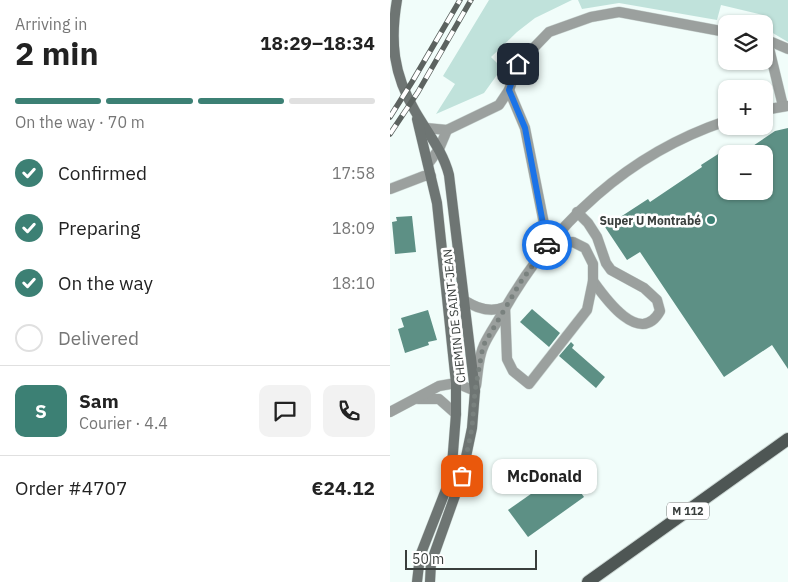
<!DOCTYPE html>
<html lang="en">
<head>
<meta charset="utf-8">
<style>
  body { margin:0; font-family:"IBM Plex Sans",sans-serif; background:#f2f2f2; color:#222; height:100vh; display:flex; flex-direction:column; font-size:19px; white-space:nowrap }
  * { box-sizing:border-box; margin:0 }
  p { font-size:16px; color:#767676 }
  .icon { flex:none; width:28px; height:28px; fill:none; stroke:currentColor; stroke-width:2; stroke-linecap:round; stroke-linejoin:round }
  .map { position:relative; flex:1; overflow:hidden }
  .panel { display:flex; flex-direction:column; background:#fff; width:390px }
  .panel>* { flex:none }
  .tools { position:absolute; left:328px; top:15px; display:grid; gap:10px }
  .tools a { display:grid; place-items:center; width:55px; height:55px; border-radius:10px; background:#fff; box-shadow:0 1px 4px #0004; font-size:25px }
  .scale { position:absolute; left:15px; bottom:12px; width:132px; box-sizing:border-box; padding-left:5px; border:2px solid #393e3c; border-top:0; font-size:14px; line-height:18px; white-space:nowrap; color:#393e3c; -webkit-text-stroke:4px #fff; paint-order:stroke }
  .pin { position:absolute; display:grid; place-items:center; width:42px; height:42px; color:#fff; margin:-21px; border-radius:10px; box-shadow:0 2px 8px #0006 }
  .courier { position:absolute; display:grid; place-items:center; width:50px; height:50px; margin:-25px; border:4px solid #1a73e8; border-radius:50%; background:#fff; color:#222; box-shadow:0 1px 6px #0007 }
  .bubble { position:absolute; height:35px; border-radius:10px; background:#fff; box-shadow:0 1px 4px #0004; font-size:16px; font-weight:800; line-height:35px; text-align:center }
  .summary em { font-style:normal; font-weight:800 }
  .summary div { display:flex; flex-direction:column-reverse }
  .summary { display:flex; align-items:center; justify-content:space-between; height:85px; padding:0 15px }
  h1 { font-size:32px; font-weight:800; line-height:38px }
  .bar { display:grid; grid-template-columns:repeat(4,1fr); gap:8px 5px; align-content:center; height:60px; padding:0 15px }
  .bar i { height:6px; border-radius:4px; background:#e0e0e0 }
  .bar .current { background:#3c8074 }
  .bar p { grid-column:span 4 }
  .line { display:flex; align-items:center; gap:12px; padding:0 15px; border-top:1px solid #e0e0e0 }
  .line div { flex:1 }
  .round { display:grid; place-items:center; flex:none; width:52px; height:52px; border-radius:10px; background:#f2f2f2 }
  ol { padding:0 15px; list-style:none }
  li { display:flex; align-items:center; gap:15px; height:55px }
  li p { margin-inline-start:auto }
  li .icon { padding:5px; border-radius:50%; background:#3c8074; color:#fff; stroke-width:4 }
  li:last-child { color:#767676 }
  li i { width:28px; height:28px; border:2px solid #e0e0e0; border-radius:50% }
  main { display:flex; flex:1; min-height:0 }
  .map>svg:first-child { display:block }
  .green { fill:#c0e2db }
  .building { fill:#5d9085 }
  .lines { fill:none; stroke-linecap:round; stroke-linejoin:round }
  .lane-casing { stroke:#ccd7d4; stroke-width:11 }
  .street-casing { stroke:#ccd7d4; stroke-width:11 }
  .secondary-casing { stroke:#ccd7d4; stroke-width:11 }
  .primary-casing { stroke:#ccd7d4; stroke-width:14 }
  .lane { stroke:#9ba09e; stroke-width:10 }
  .street { stroke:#9ba09e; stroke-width:10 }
  .secondary { stroke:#6e7573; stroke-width:10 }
  .primary { stroke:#4e5654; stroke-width:12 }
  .rail-casing { stroke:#5c6360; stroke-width:5.5 }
  .rail { stroke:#fff; stroke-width:4; stroke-dasharray:11; stroke-linecap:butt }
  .done { stroke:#79817e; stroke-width:5; stroke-dasharray:0 9 }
  .route { stroke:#1a73e8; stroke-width:6 }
  .poi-dot { fill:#3c8074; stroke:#fff; stroke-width:2 }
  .labels { text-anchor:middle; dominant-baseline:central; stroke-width:5; stroke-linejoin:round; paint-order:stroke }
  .shield { fill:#fff; stroke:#747876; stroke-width:1 }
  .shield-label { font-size:11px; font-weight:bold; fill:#393e3c }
  .poi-label { font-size:12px; font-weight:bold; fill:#393e3c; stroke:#fff; text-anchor:end }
  .street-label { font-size:12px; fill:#393e3c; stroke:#fff }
</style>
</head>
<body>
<main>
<section class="panel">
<div class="summary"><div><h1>2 min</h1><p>Arriving in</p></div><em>18:29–18:34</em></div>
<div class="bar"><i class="current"></i><i class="current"></i><i class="current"></i><i></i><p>On the way · 70 m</p></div>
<ol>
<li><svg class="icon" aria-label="check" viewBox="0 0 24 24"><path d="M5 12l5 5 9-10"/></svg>Confirmed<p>17:58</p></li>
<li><svg class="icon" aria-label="check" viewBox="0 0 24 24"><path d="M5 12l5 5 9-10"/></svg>Preparing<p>18:09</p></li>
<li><svg class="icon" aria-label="check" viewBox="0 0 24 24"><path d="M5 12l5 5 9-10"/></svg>On the way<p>18:10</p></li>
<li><i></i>Delivered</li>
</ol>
<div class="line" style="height:90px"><b class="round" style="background:#3c8074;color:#fff">S</b><div><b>Sam</b><p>Courier · 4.4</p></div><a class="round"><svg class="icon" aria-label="chat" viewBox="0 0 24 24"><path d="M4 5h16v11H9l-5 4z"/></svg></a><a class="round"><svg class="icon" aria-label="phone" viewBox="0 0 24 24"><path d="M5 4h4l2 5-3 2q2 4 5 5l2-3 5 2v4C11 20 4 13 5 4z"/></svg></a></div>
<div class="line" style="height:65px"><div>Order #4707</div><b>€24.12</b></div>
</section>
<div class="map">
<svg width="398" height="582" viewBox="0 0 398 582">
  <rect width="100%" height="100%" fill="#f1fdfa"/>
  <g class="green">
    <polygon points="99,0 182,0 145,18 127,32 101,57 112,68 94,93 46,114 65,84 53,76"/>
    <polygon points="188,0 398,0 398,42 376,29 377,16 331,5 327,20 229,3 192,9"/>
  </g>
  <g class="building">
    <polygon points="398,128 398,369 382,345 334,377 250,252 237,260 215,227 258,199 260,202 312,167 311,165 336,149 336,191 374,191 374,154 351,154 385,131"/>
    <polygon points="22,216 26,252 5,254 2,222 7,221 6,217"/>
    <polygon points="142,309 170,333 159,347 130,322"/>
    <polygon points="38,310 47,340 38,342 39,345 15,353 8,329 14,327 11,318"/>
    <polygon points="181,342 184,345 182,348 215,377 206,388 169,356"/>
    <polygon points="175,470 194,497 138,537 118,510"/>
  </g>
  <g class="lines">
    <g class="lane-casing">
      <g id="lane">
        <polyline points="374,40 377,40 393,106"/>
        <polyline points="377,40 398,49"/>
        <polyline points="119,90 135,128 158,244"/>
        <polyline points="374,110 397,106"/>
        <polyline points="36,128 57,130 109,105 119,90 128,64 159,32 201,17 229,12 336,32"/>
        <polyline points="38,164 49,149 57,130"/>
        <path d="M187 212 198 223 207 237 216 263 221 270 254 288 267 300 270 311C250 347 215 298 203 281"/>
        <path d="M57 289C75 301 93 316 115 307L117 359 123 371 139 384 197 310 203 281V264L195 248 183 242 158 244"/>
        <path d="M86 386C88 373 88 357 94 345 99 334 107 323 113 312 164 222 238 154 336 121"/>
      </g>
    </g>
    <g class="street-casing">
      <g id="street">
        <polyline points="0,189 34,176 41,176"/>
        <polyline points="28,399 49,399 66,414"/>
        <polyline points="0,412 49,386 66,383 85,391"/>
      </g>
    </g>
    <g class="secondary-casing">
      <g id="secondary">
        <path d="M7 0C0 41 3 74 25 111 37 132 53 151 59 175L85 391 82 428 72 476 41 563 40 582"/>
        <polyline points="27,119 47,203 66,383 66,414 62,465 57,487 30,556 27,582"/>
      </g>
    </g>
    <g class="primary-casing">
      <polyline id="primary" points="198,582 398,439"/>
    </g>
    <use href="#lane" class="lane"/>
    <use href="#street" class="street"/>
    <use href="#secondary" class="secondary"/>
    <use href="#primary" class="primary"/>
    <g class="rail-casing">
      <g id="rail">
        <polyline points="0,117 22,82 70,0"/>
        <polyline points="0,134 28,92 81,0"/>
      </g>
    </g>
    <use href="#rail" class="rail"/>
  </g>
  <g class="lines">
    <polyline class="done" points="72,476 82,428 85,391 93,346 130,283 157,245"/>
    <polyline class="route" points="128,64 119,90 135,128 157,245"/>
  </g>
  <circle class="poi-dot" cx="321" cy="220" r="5"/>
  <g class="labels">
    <rect class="shield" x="277" y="502.5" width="42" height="17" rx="4"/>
    <g class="shield-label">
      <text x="298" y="511">M 112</text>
    </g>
    <g class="poi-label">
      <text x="311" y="220">Super U Montrabé</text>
    </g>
    <g class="street-label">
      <text transform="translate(64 316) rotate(-96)">CHEMIN DE SAINT-JEAN</text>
    </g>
  </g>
</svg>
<div class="tools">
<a><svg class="icon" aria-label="layers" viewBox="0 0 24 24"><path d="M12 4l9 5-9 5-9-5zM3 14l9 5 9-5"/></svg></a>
<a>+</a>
<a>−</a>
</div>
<div class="scale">50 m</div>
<div class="pin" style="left:72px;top:476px;background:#ea580c"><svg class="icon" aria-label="bag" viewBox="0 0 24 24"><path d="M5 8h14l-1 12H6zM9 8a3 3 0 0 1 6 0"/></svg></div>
<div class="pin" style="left:128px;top:64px;background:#1f2937"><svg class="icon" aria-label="home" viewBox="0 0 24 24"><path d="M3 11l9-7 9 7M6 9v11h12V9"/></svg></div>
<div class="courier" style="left:157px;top:245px"><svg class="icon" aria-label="car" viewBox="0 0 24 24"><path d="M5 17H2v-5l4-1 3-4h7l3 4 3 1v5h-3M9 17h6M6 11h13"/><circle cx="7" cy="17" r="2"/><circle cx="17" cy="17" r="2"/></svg></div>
<div class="bubble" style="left:102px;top:459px;width:105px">McDonald</div>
</div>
</main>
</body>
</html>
